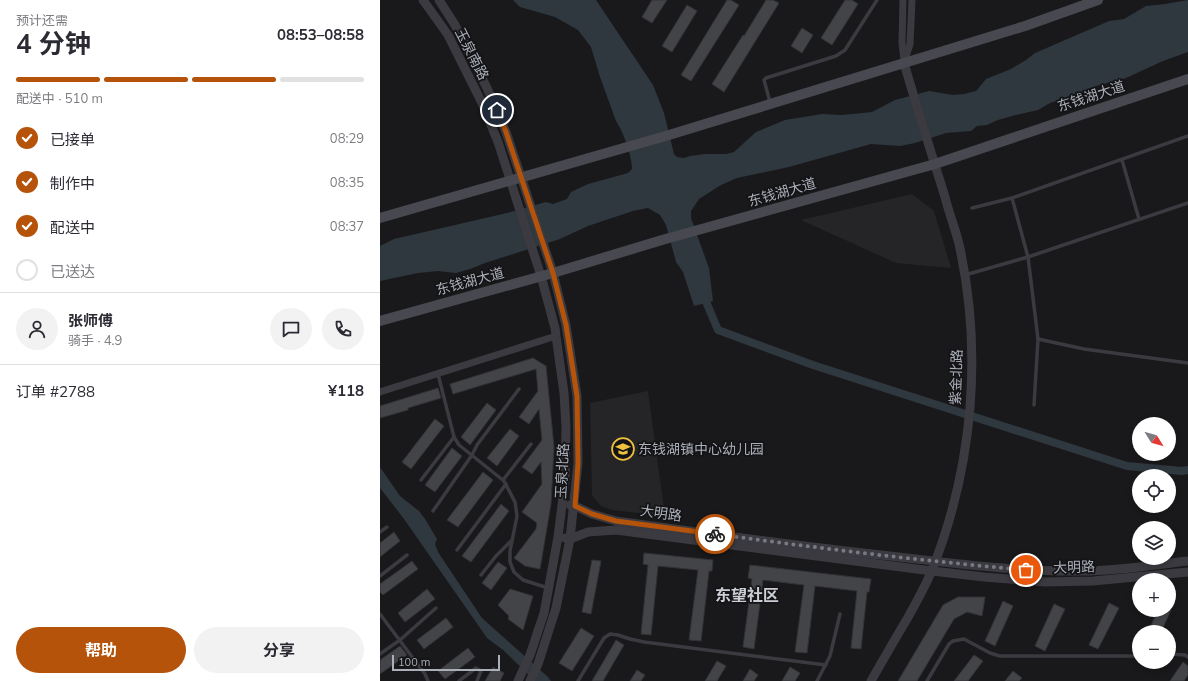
<!DOCTYPE html>
<html lang="zh">
<head>
<meta charset="utf-8">
<style>
  body { margin:0; font-family:Mulish,"Noto Sans SC",sans-serif; background:#f2f2f3; color:#2b2b33; height:100vh; display:flex; flex-direction:column; font-size:15px; white-space:nowrap }
  * { box-sizing:border-box; margin:0 }
  p { font-size:13px; color:#7c7c81 }
  .icon { flex:none; width:22px; height:22px; fill:none; stroke:currentColor; stroke-width:2; stroke-linecap:round; stroke-linejoin:round }
  .map { position:relative; flex:1; overflow:hidden }
  .side { display:flex; flex-direction:column; background:#fff; width:380px }
  .side>* { flex:none }
  .needle { width:26px; rotate:127deg }
  .fabs { position:absolute; left:752px; top:417px; display:grid; gap:8px }
  .fabs a { display:grid; place-items:center; width:44px; height:44px; border-radius:50%; background:#fff; box-shadow:0 2px 6px #0003; font-size:20px }
  .scale { position:absolute; left:12px; bottom:10px; width:108px; box-sizing:border-box; padding-left:4px; border:2px solid #abafba; border-top:0; font-size:11px; line-height:14px; white-space:nowrap; color:#abafba; -webkit-text-stroke:3px #141416; paint-order:stroke }
  .pin { position:absolute; display:grid; place-items:center; width:34px; height:34px; color:#fff; margin:-17px; border:2px solid #fff; border-radius:50%; box-shadow:0 1px 4px #0007 }
  .courier { position:absolute; display:grid; place-items:center; width:40px; height:40px; margin:-20px; border:3px solid #b45309; border-radius:50%; background:#fff; color:#222; box-shadow:0 1px 5px #0007 }
  .head em { font-style:normal; font-weight:700 }
  .head div { display:flex; flex-direction:column-reverse }
  .head { display:flex; align-items:center; justify-content:space-between; height:68px; padding:0 16px }
  h1 { font-size:26px; font-weight:700; line-height:30px }
  .bar { display:grid; grid-template-columns:repeat(4,1fr); gap:6px 4px; align-content:center; height:48px; padding:0 16px }
  .bar i { height:5px; border-radius:3px; background:#e1e1e2 }
  .bar .active { background:#b45309 }
  .bar p { grid-column:span 4 }
  .line { display:flex; align-items:center; gap:10px; padding:0 16px; border-top:1px solid #e1e1e2 }
  .line div { flex:1 }
  .round { display:grid; place-items:center; flex:none; width:42px; height:42px; border-radius:21px; background:#f2f2f3 }
  ol { padding:0 16px; list-style:none }
  li { display:flex; align-items:center; gap:12px; height:44px }
  li p { margin-inline-start:auto }
  li .icon { padding:4px; border-radius:50%; background:#b45309; color:#fff; stroke-width:4 }
  li:last-child { color:#7c7c81 }
  li i { width:22px; height:22px; border:2px solid #e1e1e2; border-radius:50% }
  .action { display:flex; gap:8px; margin-top:auto; padding:8px 16px }
  .action a { flex:1; height:46px; border-radius:24px; background:#b45309; color:#fff; font-size:16px; font-weight:700; line-height:46px; text-align:center }
  .action a+a { background:#f2f2f3; color:#2b2b33 }
  main { display:flex; flex:1; min-height:0 }
  .map>svg:first-child { display:block }
  .built { fill:#252528 }
  .water { fill:#2f373f }
  .lines { fill:none; stroke-linecap:round; stroke-linejoin:round }
  .canal { stroke:#2f373f; stroke-width:8 }
  .building { fill:#434448; stroke:#333337 }
  .service { stroke:#3a3a40; stroke-width:3.5 }
  .minor { stroke:#3a3a40; stroke-width:7 }
  .tertiary { stroke:#3a3a40; stroke-width:9 }
  .secondary { stroke:#484950; stroke-width:10 }
  .done { stroke:#787a82; stroke-width:4; stroke-dasharray:0 7.2 }
  .route { stroke:#b45309; stroke-width:5 }
  .labels { text-anchor:middle; dominant-baseline:central; stroke-width:3.5; stroke-linejoin:round; paint-order:stroke }
  .street-label { font-size:14px; fill:#abafba; stroke:#141416 }
  .poi-label { font-size:14px; fill:#abafba; stroke:#141416; text-anchor:start }
  .quarter-label { font-size:16px; font-weight:bold; fill:#ccced6; stroke:#141416 }
</style>
</head>
<body>
<main>
<section class="side">
<div class="head"><div><h1>4 分钟</h1><p>预计还需</p></div><em>08:53–08:58</em></div>
<div class="bar"><i class="active"></i><i class="active"></i><i class="active"></i><i></i><p>配送中 · 510 m</p></div>
<ol>
<li><svg class="icon" aria-label="check" viewBox="0 0 24 24"><path d="M5 12l5 5 9-10"/></svg>已接单<p>08:29</p></li>
<li><svg class="icon" aria-label="check" viewBox="0 0 24 24"><path d="M5 12l5 5 9-10"/></svg>制作中<p>08:35</p></li>
<li><svg class="icon" aria-label="check" viewBox="0 0 24 24"><path d="M5 12l5 5 9-10"/></svg>配送中<p>08:37</p></li>
<li><i></i>已送达</li>
</ol>
<div class="line" style="height:72px"><a class="round"><svg class="icon" aria-label="person" viewBox="0 0 24 24"><circle cx="12" cy="8" r="4"/><path d="M4 21q1-7 8-7t8 7"/></svg></a><div><b>张师傅</b><p>骑手 · 4.9</p></div><a class="round"><svg class="icon" aria-label="chat" viewBox="0 0 24 24"><path d="M4 5h16v11H9l-5 4z"/></svg></a><a class="round"><svg class="icon" aria-label="phone" viewBox="0 0 24 24"><path d="M5 4h4l2 5-3 2q2 4 5 5l2-3 5 2v4C11 20 4 13 5 4z"/></svg></a></div>
<div class="line" style="height:52px"><div>订单 #2788</div><b>¥118</b></div>
<div class="action"><a>帮助</a><a>分享</a></div>
</section>
<div class="map">
<svg width="808" height="681" viewBox="0 0 808 681">
  <rect width="100%" height="100%" fill="#19191b"/>
  <g class="built">
    <polygon points="532,194 554,211 571,268 516,263 421,220"/>
    <polygon points="268,391 285,516 232,510 221,506 212,495 210,403"/>
  </g>
  <g class="water">
    <path d="M133 0H216L273 85 284 113 294 154 297 157 304 158 310 156 325 154H346L354 152 376 132 405 120 442 114 462 115 492 112 515 100 549 91 573 95 584 94 596 91 606 79 631 69 646 60 655 53 729 21 744 19 766 6 785 4 808 0V52L783 61 746 78 716 86 686 98 670 103 658 110 636 115 618 120 607 125 597 126 591 131 566 133 535 143 520 146 491 144 409 167 357 178 341 185 319 199 311 211V218L329 268 333 301 314 306 303 272 296 262 286 225 280 215 268 208 253 211 208 226 180 239 105 263 90 269 76 273 58 271 38 273 0 281V246L14 239 127 213 166 202 173 204 187 199 191 192 208 184 248 173 252 169C252 156 243 131 236 121L220 77 211 47 198 30 175 17 140 7Z"/>
    <polygon points="0,467 20,496 39,511 45,519 57,539 55,544 58,552 102,618 167,676 171,681 155,681 123,650 107,638 24,519 0,488"/>
  </g>
  <g class="lines">
    <polyline class="canal" points="324,292 327,304 338,330 433,365 747,466 802,471 808,470"/>
  </g>
  <g class="building">
    <polygon points="272,0 287,0 272,23 262,17"/>
    <polygon points="347,0 351,0 359,5 311,81 301,75"/>
    <polygon points="386,0 393,0 399,3 344,92 332,84 363,35 364,36"/>
    <polygon points="465,0 472,0 478,4 452,45 441,38"/>
    <polygon points="307,5 317,11 292,52 282,46"/>
    <polygon points="422,28 433,35 422,53 411,46"/>
    <polygon points="153,358 166,366 174,447 171,504 160,569 145,566 134,558 156,529 157,523 142,512 162,484 161,462 152,474 142,467 162,440 159,409 149,424 139,417 158,391 156,369 73,394 70,384"/>
    <polygon points="58,388 61,398 28,408 28,410 0,418 0,406"/>
    <polygon points="107,403 116,410 90,445 81,437"/>
    <polygon points="55,419 64,426 31,469 22,462"/>
    <polygon points="130,429 139,436 117,466 107,458"/>
    <polygon points="72,448 82,456 55,492 45,485"/>
    <polygon points="103,472 113,480 78,527 67,520"/>
    <polygon points="121,504 129,511 91,562 82,556"/>
    <polygon points="14,532 20,541 0,557 0,543"/>
    <polygon points="264,553 333,560 332,571 329,571 321,641 309,640 318,570 278,566 271,635 261,634 268,565 263,564"/>
    <polygon points="212,560 221,561 211,614 202,612"/>
    <polygon points="32,561 38,569 3,595 0,592 0,584"/>
    <polygon points="118,562 127,568 111,590 102,583"/>
    <polygon points="370,565 491,579 489,592 487,592 481,649 471,648 477,591 435,586 427,653 415,652 424,585 383,580 374,649 363,647 372,579 368,578"/>
    <polygon points="47,589 55,599 25,622 18,613"/>
    <polygon points="130,589 153,596 143,630 128,619 129,616 118,605"/>
    <polygon points="578,597 605,597 602,616 587,612 574,619 537,681 518,681 563,605"/>
    <polygon points="623,601 633,606 615,646 605,641"/>
    <polygon points="729,603 739,608 718,649 709,645"/>
    <polygon points="674,604 685,609 665,651 655,646"/>
    <polygon points="778,610 791,610 781,632 768,632"/>
    <polygon points="66,618 73,627 44,649 37,640"/>
    <polygon points="201,628 214,636 192,671 179,663"/>
    <polygon points="236,640 244,645 223,681 212,681"/>
    <polygon points="20,646 27,655 0,674 0,660"/>
    <polygon points="88,648 95,657 65,679 58,671"/>
    <polygon points="594,655 603,661 588,681 574,681"/>
    <polygon points="337,661 346,666 337,681 325,681"/>
    <polygon points="803,662 808,666 808,675 804,681 790,681"/>
    <polygon points="113,667 124,673 120,681 105,681"/>
    <polygon points="410,667 420,673 415,681 402,681"/>
    <polygon points="370,669 378,675 374,681 363,681"/>
    <polygon points="257,670 265,675 261,681 250,681"/>
    <polygon points="633,671 642,678 639,681 625,681"/>
  </g>
  <g class="lines">
    <g class="service">
      <polyline points="390,102 384,80 386,78 456,56 465,50 497,0"/>
      <polyline points="742,160 759,219"/>
      <polyline points="632,198 648,257 658,339 654,405"/>
      <polyline points="592,208 632,198 808,136"/>
      <polyline points="585,275 648,257 808,203"/>
      <polyline points="658,339 704,349 808,363"/>
      <polyline points="58,374 74,437 79,445 124,481 135,502 137,516 130,551 130,562 134,572 143,580 168,588"/>
      <polyline points="41,480 74,437"/>
      <polyline points="123,480 151,444"/>
      <polyline points="53,511 92,455 97,445 139,389"/>
      <polyline points="0,532 7,527"/>
      <polyline points="77,550 126,484"/>
      <polyline points="101,575 116,556 131,541"/>
      <polyline points="0,576 27,555"/>
      <polyline points="0,614 45,674 48,681"/>
      <polyline points="0,654 20,640 56,608"/>
      <polyline points="789,654 805,655 808,657"/>
      <polyline points="79,681 96,668 101,671 97,681"/>
      <polyline points="198,681 224,638 230,634 238,635 250,639 264,642 446,665"/>
      <polyline points="437,681 450,656 460,614"/>
      <polyline points="547,681 569,644 573,641 584,639 610,653 620,656 759,656"/>
    </g>
    <g class="minor">
      <polyline points="523,0 522,43 524,60"/>
      <polyline points="524,63 530,44 532,0"/>
      <polyline points="0,392 176,336"/>
    </g>
    <g class="tertiary">
      <polyline points="43,0 68,35 102,103 118,142 161,276 175,328 176,336 184,393 186,427 185,478 182,505 178,537 164,613 150,655 138,681"/>
      <polyline points="59,0 75,25 107,88 126,132 173,273 186,325 197,396 198,463 190,539 176,608 158,664 150,681"/>
      <path d="M190 505 195 506 212 514 236 521C330 534 424 547 519 557 580 564 641 572 703 571 738 571 773 565 808 561"/>
      <polyline points="185,538 190,539 208,532 236,530 552,571 604,577 665,582 713,581 808,572"/>
      <path d="M491 681C503 660 515 639 527 619 536 603 545 587 552 570 593 467 603 352 579 244 575 228 569 213 565 197 551 152 537 108 524 63"/>
    </g>
    <g class="secondary">
      <polyline points="0,218 289,135 645,26 718,0"/>
      <polyline points="0,321 173,273 282,240 555,164 808,79"/>
    </g>
  </g>
  <g class="lines">
    <path class="done" d="M335 534C438 548 542 561 646 570"/>
    <polyline class="route" points="117,110 126,132 173,273 186,325 197,396 198,463 195,506 212,514 236,521 335,534"/>
  </g>
  <defs>
    <g id="school-ring" transform="scale(1.15)"><circle r="9.5" fill="#141416" stroke="#efc13d" stroke-width="1.5"/><path d="M0-5L7-2L0 1L-7-2ZM-4 1L0 2.5L4 1V4Q0 6-4 4Z" fill="#efc13d"/></g>
  </defs>
  <g fill-rule="evenodd">
    <use href="#school-ring" x="243" y="449"/>
  </g>
  <g class="labels">
    <g class="street-label">
      <text transform="translate(92 54) rotate(63)">玉泉南路</text>
      <text transform="translate(711 96) rotate(-18)">东钱湖大道</text>
      <text transform="translate(402 192) rotate(-16)">东钱湖大道</text>
      <text transform="translate(90 281) rotate(-15)">东钱湖大道</text>
      <text transform="translate(576 377) rotate(-88)">紫金北路</text>
      <text transform="translate(182 471) rotate(-87)">玉泉北路</text>
      <text transform="translate(281 513) rotate(8)">大明路</text>
      <text transform="translate(694 567) rotate(-2)">大明路</text>
    </g>
    <g class="poi-label">
      <text x="258" y="449">东钱湖镇中心幼儿园</text>
    </g>
    <g class="quarter-label">
      <text x="367" y="595">东望社区</text>
    </g>
  </g>
</svg>
<div class="fabs">
<a><svg class="needle" viewBox="-14 -14 28 28"><path d="M0-13l5 13h-10z" fill="#e53935"/><path d="M0 13l5-13h-10z" fill="#7c7c81"/></svg></a>
<a><svg class="icon" aria-label="locate" viewBox="0 0 24 24"><circle cx="12" cy="12" r="6"/><path d="M12 2v4M12 18v4M2 12h4M18 12h4"/></svg></a>
<a><svg class="icon" aria-label="layers" viewBox="0 0 24 24"><path d="M12 4l9 5-9 5-9-5zM3 14l9 5 9-5"/></svg></a>
<a>+</a>
<a>−</a>
</div>
<div class="scale">100 m</div>
<div class="pin" style="left:646px;top:570px;background:#ea580c"><svg class="icon" aria-label="bag" viewBox="0 0 24 24"><path d="M5 8h14l-1 12H6zM9 8a3 3 0 0 1 6 0"/></svg></div>
<div class="pin" style="left:117px;top:110px;background:#1f2937"><svg class="icon" aria-label="home" viewBox="0 0 24 24"><path d="M3 11l9-7 9 7M6 9v11h12V9"/></svg></div>
<div class="courier" style="left:335px;top:534px"><svg class="icon" aria-label="bike" viewBox="0 0 24 24"><circle cx="6" cy="16" r="4"/><circle cx="18" cy="16" r="4"/><path d="M6 16l4-8h5l3 8M10 8l3 8H6M13 5h3"/></svg></div>
</div>
</main>
</body>
</html>
